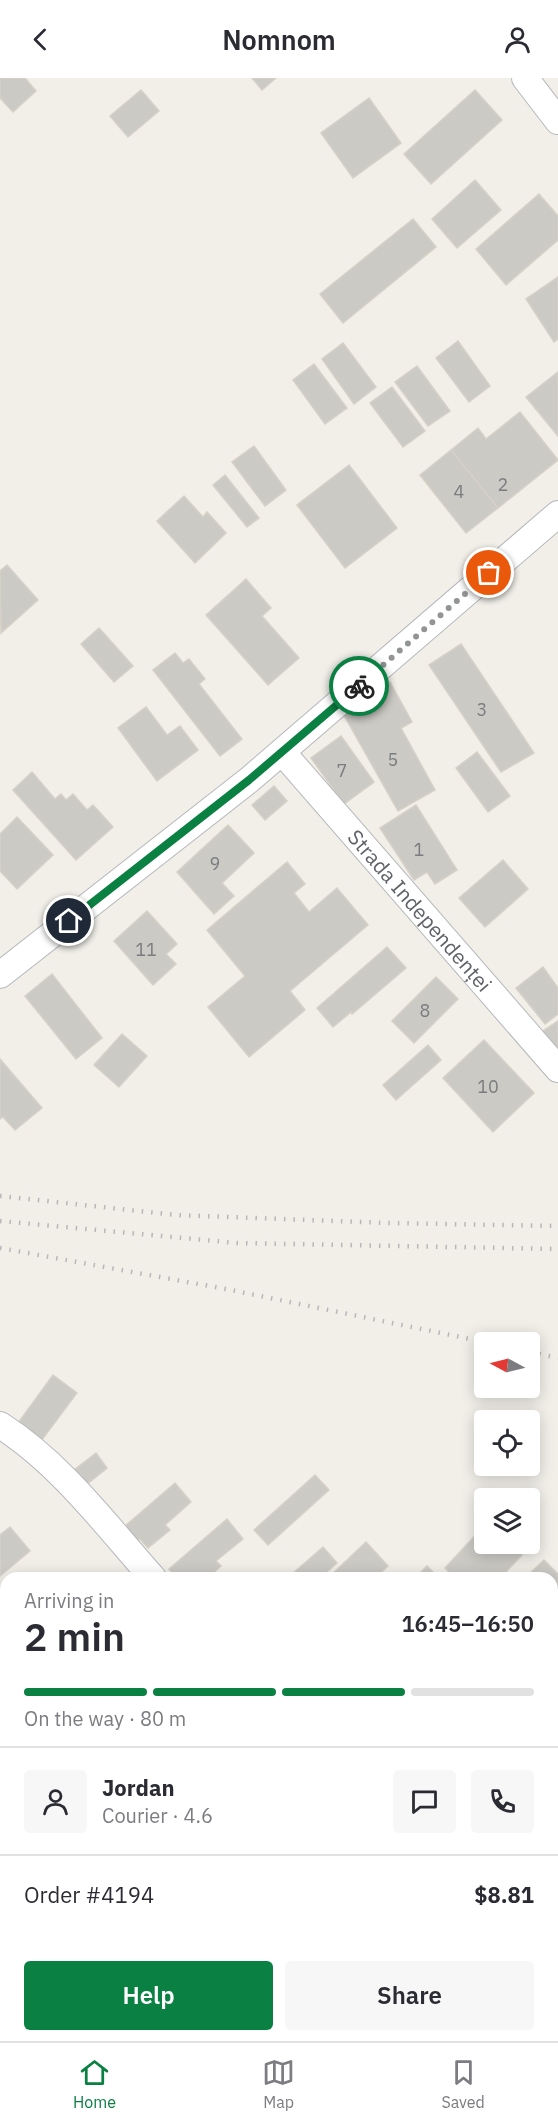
<!DOCTYPE html>
<html lang="en">
<head>
<meta charset="utf-8">
<style>
  body { margin:0; font-family:"IBM Plex Sans",sans-serif; background:#f7f7f7; color:#2b2b33; height:100vh; display:flex; flex-direction:column; font-size:22px; white-space:nowrap }
  * { box-sizing:border-box; margin:0 }
  p { font-size:20px; color:#7c7c81 }
  .icon { flex:none; width:33px; height:33px; fill:none; stroke:currentColor; stroke-width:2; stroke-linecap:round; stroke-linejoin:round }
  .map { position:relative; flex:1; overflow:hidden }
  .drawer { position:absolute; left:0px; top:1494px; width:558px; height:470px; display:flex; flex-direction:column; background:#fff; border-radius:18px 18px 0 0; box-shadow:0 3px 15px #0003 }
  .drawer>* { flex:none }
  .needle { width:39px; rotate:277deg }
  .tools { position:absolute; left:474px; top:1254px; display:grid; gap:12px }
  .tools a { display:grid; place-items:center; width:66px; height:66px; border-radius:6px; background:#fff; box-shadow:0 3px 15px #0003; font-size:30px }
  .pin { position:absolute; display:grid; place-items:center; width:51px; height:51px; color:#fff; margin:-26px; border:3px solid #fff; border-radius:50%; box-shadow:0 2px 6px #0007 }
  .courier { position:absolute; display:grid; place-items:center; width:60px; height:60px; margin:-30px; border:4px solid #0b8043; border-radius:50%; background:#fff; color:#222; box-shadow:0 2px 8px #0007 }
  .head em { font-style:normal; font-weight:600 }
  .head div { display:flex; flex-direction:column-reverse }
  .head { display:flex; align-items:center; justify-content:space-between; height:102px; padding:0 24px }
  h1 { font-size:39px; font-weight:600; line-height:45px }
  .bar { display:grid; grid-template-columns:repeat(4,1fr); gap:9px 6px; align-content:center; height:72px; padding:0 24px }
  .bar i { height:8px; border-radius:4px; background:#e1e1e2 }
  .bar .selected { background:#0b8043 }
  .bar p { grid-column:span 4 }
  .line { display:flex; align-items:center; gap:15px; padding:0 24px; border-top:2px solid #e1e1e2 }
  .line div { flex:1 }
  .round { display:grid; place-items:center; flex:none; width:63px; height:63px; border-radius:6px; background:#f7f7f7 }
  .button { display:flex; gap:12px; margin-top:auto; padding:12px 24px }
  .button a { flex:1; height:69px; border-radius:6px; background:#0b8043; color:#fff; font-size:24px; font-weight:600; line-height:69px; text-align:center }
  .button a+a { background:#f7f7f7; color:#2b2b33 }
  header { display:flex; justify-content:space-between; align-items:center; height:78px; padding:0 24px; background:#fff; font-size:27px; font-weight:600 }
  .menu { display:flex; justify-content:space-around; align-items:center; height:84px; border-top:2px solid #e1e1e2; background:#fff; font-size:16px; color:#7c7c81 }
  .menu a { display:grid; justify-items:center; gap:3px }
  .menu .selected { color:#0b8043 }
  .map>svg:first-child { display:block }
  .building { fill:#cccac5; stroke:#d6d1c6; stroke-width:1.5 }
  .lines { fill:none; stroke-linecap:round; stroke-linejoin:round }
  .street-casing { stroke:#b5b8bc; stroke-width:28 }
  .street { stroke:#fff; stroke-width:26 }
  .rail { stroke:#b6b7b8; stroke-width:4.5; stroke-dasharray:1.5 8; stroke-linecap:butt }
  .done { stroke:#929495; stroke-width:6; stroke-dasharray:0 10.8 }
  .route { stroke:#0b8043; stroke-width:8 }
  .labels { text-anchor:middle; dominant-baseline:central; stroke-width:6; stroke-linejoin:round; paint-order:stroke }
  .number-label { font-size:18px; fill:#7a7d7f }
  .street-label { font-size:21px; fill:#5f6368; stroke:#fff }
</style>
</head>
<body>
<header><svg class="icon" aria-label="back" viewBox="0 0 24 24"><path d="M15 5l-7 7 7 7"/></svg>Nomnom<svg class="icon" aria-label="person" viewBox="0 0 24 24"><circle cx="12" cy="8" r="4"/><path d="M4 21q1-7 8-7t8 7"/></svg></header>
<div class="map">
<svg width="558" height="1963" viewBox="0 0 558 1963">
  <rect width="100%" height="100%" fill="#f1efe8"/>
  <g class="building">
    <polygon points="0,0 25,0 36,13 13,34 0,20"/>
    <polygon points="252,0 276,0 262,12"/>
    <polygon points="141,12 159,33 128,59 110,38"/>
    <polygon points="475,12 502,42 431,106 404,76"/>
    <polygon points="369,20 401,65 353,100 321,55"/>
    <polygon points="475,102 501,132 457,170 432,141"/>
    <polygon points="539,116 558,138 558,162 506,207 476,171"/>
    <polygon points="413,141 436,169 343,245 320,216"/>
    <polygon points="558,199 558,261 554,264 526,221"/>
    <polygon points="458,263 490,308 469,324 436,280"/>
    <polygon points="343,265 376,309 354,326 322,281"/>
    <polygon points="314,286 347,330 325,346 293,302"/>
    <polygon points="417,288 450,333 428,348 395,304"/>
    <polygon points="558,294 558,358 526,319"/>
    <polygon points="392,309 425,353 403,369 370,325"/>
    <polygon points="520,334 558,382 498,430 451,372 478,350 486,361"/>
    <polygon points="254,368 286,412 265,428 232,384"/>
    <polygon points="451,372 498,430 466,455 420,397"/>
    <polygon points="349,387 397,450 345,490 297,427"/>
    <polygon points="225,397 259,440 247,449 213,407"/>
    <polygon points="184,418 203,439 207,434 226,455 195,485 157,443"/>
    <polygon points="7,487 38,522 1,555 0,493"/>
    <polygon points="246,501 271,530 262,538 299,580 268,607 206,537"/>
    <polygon points="99,550 133,588 114,604 81,566"/>
    <polygon points="461,566 534,675 501,694 429,587"/>
    <polygon points="175,575 183,585 189,581 205,601 199,606 242,661 220,678 153,592"/>
    <polygon points="390,604 412,644 401,650 435,712 398,733 341,632"/>
    <polygon points="146,629 167,657 180,648 198,672 157,703 118,650"/>
    <polygon points="341,658 374,704 344,726 311,680"/>
    <polygon points="477,674 510,718 488,734 456,690"/>
    <polygon points="32,694 55,721 61,716 66,722 73,716 87,732 93,727 113,749 76,782 13,712"/>
    <polygon points="274,708 287,723 265,742 252,727"/>
    <polygon points="416,727 457,792 435,806 427,794 414,802 380,750"/>
    <polygon points="17,739 53,777 17,811 0,793 0,756"/>
    <polygon points="228,747 254,775 222,805 234,818 214,836 177,794"/>
    <polygon points="503,782 528,811 485,849 459,820"/>
    <polygon points="287,784 305,806 294,815 309,834 337,810 368,847 290,913 305,932 249,979 208,929 245,898 207,852"/>
    <polygon points="147,833 177,866 166,876 176,886 153,907 114,863"/>
    <polygon points="387,869 406,890 352,936 351,934 333,949 317,930"/>
    <polygon points="543,889 558,910 558,936 545,946 516,910"/>
    <polygon points="52,896 102,960 76,981 25,918"/>
    <polygon points="436,899 458,921 414,965 392,943"/>
    <polygon points="558,943 558,979 540,955"/>
    <polygon points="122,956 147,978 119,1009 94,987"/>
    <polygon points="484,962 534,1015 493,1054 443,1000"/>
    <polygon points="428,967 441,982 396,1022 383,1007"/>
    <polygon points="0,981 42,1030 15,1052 3,1039 0,1041"/>
    <polygon points="53,1297 77,1315 38,1367 15,1349"/>
    <polygon points="96,1375 107,1390 81,1411 69,1396"/>
    <polygon points="315,1397 329,1412 268,1467 254,1452"/>
    <polygon points="175,1405 191,1424 165,1447 170,1452 148,1470 140,1461 130,1470 117,1455"/>
    <polygon points="227,1441 243,1461 216,1483 221,1488 208,1500 194,1500 192,1498 189,1500 176,1500 169,1491"/>
    <polygon points="484,1448 484,1466 510,1466 522,1477 500,1500 455,1500 445,1490"/>
    <polygon points="10,1449 30,1473 0,1498 0,1457"/>
    <polygon points="366,1464 388,1488 375,1500 328,1500"/>
    <polygon points="323,1469 337,1485 320,1500 295,1500 292,1496"/>
    <polygon points="544,1482 558,1496 558,1528 552,1534 552,1500 525,1500"/>
    <polygon points="427,1488 439,1500 415,1500"/>
    <polygon points="6,1559 6,1594 0,1599 0,1564"/>
    <polygon points="558,1697 558,1925 552,1931 552,1703"/>
    <polygon points="0,1857 6,1863 6,1911 0,1904"/>
    <polygon points="372,1958 441,1958 435,1963 369,1963 367,1961"/>
  </g>
  <g class="lines">
    <g class="street-casing">
      <g id="street">
        <polyline points="525,0 558,43"/>
        <path id="s1" d="M282 674 558 991"/>
        <polyline points="0,897 249,702 558,436"/>
        <path d="M0 1347C61 1386 105 1446 153 1500"/>
        <polyline points="552,1587 558,1581"/>
        <polyline points="552,1958 556,1963"/>
      </g>
    </g>
    <use href="#street" class="street"/>
    <g class="rail">
      <polyline points="0,1118 176,1137 388,1145 558,1148"/>
      <polyline points="0,1143 237,1165 558,1171"/>
      <polyline points="0,1170 226,1211 485,1264"/>
      <polyline points="530,1274 558,1280"/>
    </g>
  </g>
  <g class="lines">
    <polyline class="done" points="359,608 489,495"/>
    <polyline class="route" points="69,843 249,702 359,608"/>
  </g>
  <g class="labels">
    <g class="number-label">
      <text x="503" y="406">2</text>
      <text x="459" y="413">4</text>
      <text x="482" y="631">3</text>
      <text x="393" y="681">5</text>
      <text x="342" y="692">7</text>
      <text x="419" y="771">1</text>
      <text x="215" y="785">9</text>
      <text x="146" y="871">11</text>
      <text x="425" y="932">8</text>
      <text x="488" y="1008">10</text>
    </g>
    <g class="street-label">
      <text stroke="none"><textPath href="#s1" startOffset="210">Strada Independenței</textPath></text>
    </g>
  </g>
</svg>
<div class="tools">
<a><svg class="needle" viewBox="-14 -14 28 28"><path d="M0-13l5 13h-10z" fill="#e53935"/><path d="M0 13l5-13h-10z" fill="#7c7c81"/></svg></a>
<a><svg class="icon" aria-label="locate" viewBox="0 0 24 24"><circle cx="12" cy="12" r="6"/><path d="M12 2v4M12 18v4M2 12h4M18 12h4"/></svg></a>
<a><svg class="icon" aria-label="layers" viewBox="0 0 24 24"><path d="M12 4l9 5-9 5-9-5zM3 14l9 5 9-5"/></svg></a>
</div>
<div class="pin" style="left:489px;top:495px;background:#ea580c"><svg class="icon" aria-label="bag" viewBox="0 0 24 24"><path d="M5 8h14l-1 12H6zM9 8a3 3 0 0 1 6 0"/></svg></div>
<div class="pin" style="left:69px;top:843px;background:#1f2937"><svg class="icon" aria-label="home" viewBox="0 0 24 24"><path d="M3 11l9-7 9 7M6 9v11h12V9"/></svg></div>
<div class="courier" style="left:359px;top:608px"><svg class="icon" aria-label="bike" viewBox="0 0 24 24"><circle cx="6" cy="16" r="4"/><circle cx="18" cy="16" r="4"/><path d="M6 16l4-8h5l3 8M10 8l3 8H6M13 5h3"/></svg></div>
<section class="drawer">
<div class="head"><div><h1>2 min</h1><p>Arriving in</p></div><em>16:45–16:50</em></div>
<div class="bar"><i class="selected"></i><i class="selected"></i><i class="selected"></i><i></i><p>On the way · 80 m</p></div>
<div class="line" style="height:108px"><a class="round"><svg class="icon" aria-label="person" viewBox="0 0 24 24"><circle cx="12" cy="8" r="4"/><path d="M4 21q1-7 8-7t8 7"/></svg></a><div><b>Jordan</b><p>Courier · 4.6</p></div><a class="round"><svg class="icon" aria-label="chat" viewBox="0 0 24 24"><path d="M4 5h16v11H9l-5 4z"/></svg></a><a class="round"><svg class="icon" aria-label="phone" viewBox="0 0 24 24"><path d="M5 4h4l2 5-3 2q2 4 5 5l2-3 5 2v4C11 20 4 13 5 4z"/></svg></a></div>
<div class="line" style="height:78px"><div>Order #4194</div><b>$8.81</b></div>
<div class="button"><a>Help</a><a>Share</a></div>
</section>
</div>
<nav class="menu">
<a class="selected"><svg class="icon" aria-label="home" viewBox="0 0 24 24"><path d="M3 11l9-7 9 7M6 9v11h12V9"/></svg>Home</a>
<a><svg class="icon" aria-label="map" viewBox="0 0 24 24"><path d="M3 6l6-2 6 2 6-2v14l-6 2-6-2-6 2zM9 4v14M15 6v14"/></svg>Map</a>
<a><svg class="icon" aria-label="saved" viewBox="0 0 24 24"><path d="M7 4h10v16l-5-4-5 4z"/></svg>Saved</a>
</nav>
</body>
</html>
